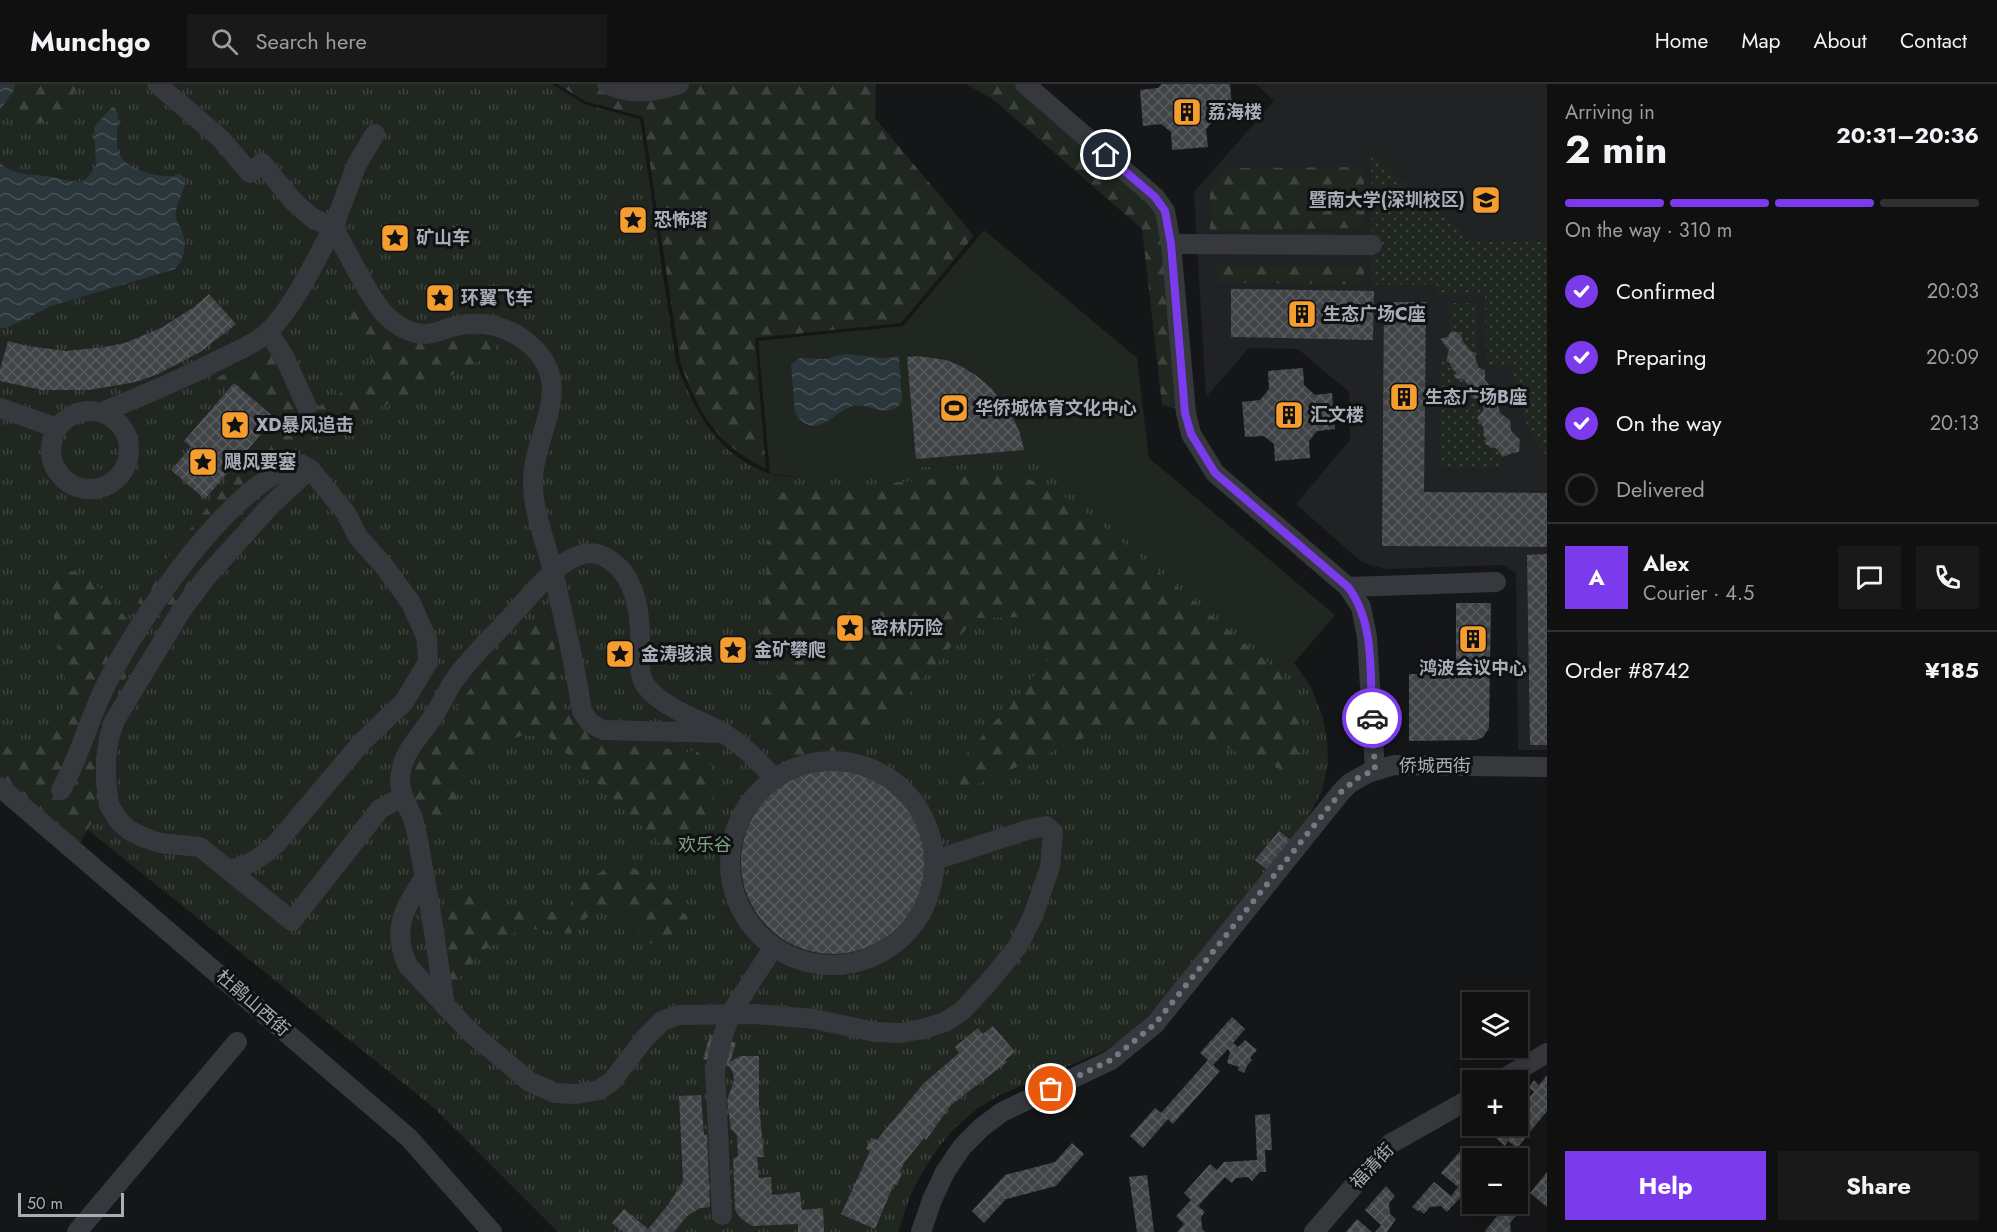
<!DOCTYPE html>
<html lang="en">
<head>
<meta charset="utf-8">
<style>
  body { margin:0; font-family:Jost,"Noto Sans SC",sans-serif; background:#19191a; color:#f1f3f6; height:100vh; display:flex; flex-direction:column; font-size:22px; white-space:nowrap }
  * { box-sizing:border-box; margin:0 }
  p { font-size:20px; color:#9c9d9f }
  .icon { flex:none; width:33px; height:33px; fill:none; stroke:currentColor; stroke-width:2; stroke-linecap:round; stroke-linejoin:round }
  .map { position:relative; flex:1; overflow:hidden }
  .details { display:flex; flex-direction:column; background:#101011; width:450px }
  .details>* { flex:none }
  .fabs { position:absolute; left:1462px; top:908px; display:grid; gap:12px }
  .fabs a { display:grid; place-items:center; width:66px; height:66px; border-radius:0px; background:#101011; box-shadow:0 3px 15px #0003,0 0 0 2px #303031; font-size:30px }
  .scale { position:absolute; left:18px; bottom:15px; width:106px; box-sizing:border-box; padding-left:6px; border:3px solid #a7aeb8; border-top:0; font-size:16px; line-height:21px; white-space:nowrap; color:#a7aeb8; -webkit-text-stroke:4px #101112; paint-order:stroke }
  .pin { position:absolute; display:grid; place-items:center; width:51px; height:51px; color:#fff; margin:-26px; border:3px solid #fff; border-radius:50%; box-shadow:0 2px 6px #0007 }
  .courier { position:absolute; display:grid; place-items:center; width:60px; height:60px; margin:-30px; border:4px solid #7c3aed; border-radius:50%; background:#fff; color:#222; box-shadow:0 2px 8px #0007 }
  .overview em { font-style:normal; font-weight:700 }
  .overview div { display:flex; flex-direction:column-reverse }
  .overview { display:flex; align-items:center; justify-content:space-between; height:102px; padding:0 18px }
  h1 { font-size:39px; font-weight:700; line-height:45px }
  .bar { display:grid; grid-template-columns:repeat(4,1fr); gap:9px 6px; align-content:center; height:72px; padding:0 18px }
  .bar i { height:8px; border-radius:4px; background:#303031 }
  .bar .current { background:#7c3aed }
  .bar p { grid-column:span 4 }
  .line { display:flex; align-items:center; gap:15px; padding:0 18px; border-top:2px solid #303031 }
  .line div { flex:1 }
  .round { display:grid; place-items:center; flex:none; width:63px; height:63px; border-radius:0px; background:#19191a }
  ol { padding:0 18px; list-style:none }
  li { display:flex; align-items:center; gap:18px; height:66px }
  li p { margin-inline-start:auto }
  li .icon { padding:6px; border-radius:50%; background:#7c3aed; color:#fff; stroke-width:4 }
  li:last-child { color:#9c9d9f }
  li i { width:33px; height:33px; border:3px solid #303031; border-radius:50% }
  .primary-button { display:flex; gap:12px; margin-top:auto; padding:12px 18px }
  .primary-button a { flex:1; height:69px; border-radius:0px; background:#7c3aed; color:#fff; font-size:24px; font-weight:700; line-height:69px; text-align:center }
  .primary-button a+a { background:#19191a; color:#f1f3f6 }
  header { display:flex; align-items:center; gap:36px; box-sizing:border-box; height:84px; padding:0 30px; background:#101011; border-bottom:2px solid #303031 }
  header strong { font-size:28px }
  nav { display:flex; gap:33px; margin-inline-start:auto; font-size:21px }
  .search { width:420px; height:54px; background:#19191a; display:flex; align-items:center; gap:15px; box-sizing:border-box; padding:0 21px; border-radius:0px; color:#9c9d9f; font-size:22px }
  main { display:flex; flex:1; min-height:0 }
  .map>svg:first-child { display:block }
  .built { fill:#212224 }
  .grass { fill:url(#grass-tufts) }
  .forest { fill:url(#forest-firs) }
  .garden { fill:url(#garden-dots) }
  .pitch { fill:#1f2720 }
  .water { fill:url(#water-waves) }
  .building { fill:url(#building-cross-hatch) }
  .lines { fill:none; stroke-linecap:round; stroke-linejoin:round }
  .minor { stroke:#36383d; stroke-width:20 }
  .done { stroke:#747980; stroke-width:6; stroke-dasharray:0 10.8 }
  .route { stroke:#7c3aed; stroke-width:8 }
  .labels { text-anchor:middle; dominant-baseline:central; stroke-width:6; stroke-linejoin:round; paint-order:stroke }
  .poi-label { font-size:18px; font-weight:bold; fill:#a7aeb8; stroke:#101112; text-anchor:start }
  .street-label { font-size:18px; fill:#a7aeb8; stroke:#101112 }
  .park-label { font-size:18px; fill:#7fa37e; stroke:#101112 }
</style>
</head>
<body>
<header>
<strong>Munchgo</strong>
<div class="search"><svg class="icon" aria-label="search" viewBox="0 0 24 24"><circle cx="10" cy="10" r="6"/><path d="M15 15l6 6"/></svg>Search here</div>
<nav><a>Home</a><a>Map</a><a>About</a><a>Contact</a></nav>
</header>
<main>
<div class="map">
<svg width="1547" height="1148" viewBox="0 0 1547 1148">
  <defs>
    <pattern id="grass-tufts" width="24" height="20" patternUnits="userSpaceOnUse" patternTransform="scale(1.5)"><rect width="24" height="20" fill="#1f2720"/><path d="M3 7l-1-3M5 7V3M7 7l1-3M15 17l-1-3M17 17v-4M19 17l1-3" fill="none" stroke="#3d443e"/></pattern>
    <pattern id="forest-firs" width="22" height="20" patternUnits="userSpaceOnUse" patternTransform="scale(1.5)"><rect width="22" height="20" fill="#1f2720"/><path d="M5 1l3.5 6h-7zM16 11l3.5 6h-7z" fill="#3d443e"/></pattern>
    <pattern id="garden-dots" width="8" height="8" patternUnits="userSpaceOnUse" patternTransform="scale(1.5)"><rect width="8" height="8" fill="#1f2720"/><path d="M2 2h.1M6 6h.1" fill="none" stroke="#3d443e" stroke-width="1.8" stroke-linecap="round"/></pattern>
    <pattern id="water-waves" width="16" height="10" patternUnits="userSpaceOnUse" patternTransform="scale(1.5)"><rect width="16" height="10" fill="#2b363c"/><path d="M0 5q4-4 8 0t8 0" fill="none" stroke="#475156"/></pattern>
    <pattern id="building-cross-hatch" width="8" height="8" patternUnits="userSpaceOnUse" patternTransform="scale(1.5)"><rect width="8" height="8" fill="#414447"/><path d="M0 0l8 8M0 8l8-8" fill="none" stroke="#5a5c5f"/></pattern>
  </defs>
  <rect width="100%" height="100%" fill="#151617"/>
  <polygon class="built" points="1256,0 1547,0 1547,666 1518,666 1516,489 1503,481 1386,485 1369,481 1358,475 1296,420 1350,356 1349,308 1298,265 1249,264 1206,313 1194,108 1274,17"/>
  <path class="grass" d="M0 0H552L584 20 640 35 676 278C692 321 712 362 754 383 760 385 765 389 771 390 781 393 793 392 803 393L1011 376C1033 377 1048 383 1067 394L1294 579 1311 603 1323 634 1327 656 1328 680 1322 707 1304 741 1173 903 1140 941 1123 955 1106 966 998 1012 974 1027 954 1045 938 1064 923 1087 910 1112 898 1148H558L434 1024 94 751 0 665Z"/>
  <g class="forest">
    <polygon points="25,0 78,0 63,34 10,45"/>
    <path d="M557 0H600L667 7 690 0H876L875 34 974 152 901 239 755 254 766 385C715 359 699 330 680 278L643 33 585 17Z"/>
    <polygon points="966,0 1020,0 1162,129 1177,325 1162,321 1142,145 994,16"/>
    <polygon points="1364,83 1364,144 1210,146 1210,106 1228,84"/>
    <polygon points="1217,182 1364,183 1364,200 1217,199"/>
    <polygon points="387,207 432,260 489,249 497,268 449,292 309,355 269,382 284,404 168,540 138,519 145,501 210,420 247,370 275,343 213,296 269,266 302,333 377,286 343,221"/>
    <polygon points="1014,388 1071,416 1282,590 1307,649 1292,690 1183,646 1104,645 955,710 946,694 1049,575 1027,533 976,534 859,667 782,680 750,636 783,588 762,561 768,460 777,409"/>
    <path d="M73 487C105 500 125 534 146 560L140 567 105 632 91 696 98 726 80 760 0 692V657L18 671C36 646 65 642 67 606L52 523 51 492Z"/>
    <polygon points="541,534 550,536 556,539 552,549 558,582 554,606 562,623 573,636 588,647 629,658 687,668 696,666 722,694 704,734 694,748 686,759 671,765 662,761 549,653 523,651 499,660 486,667 466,686 455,718 441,736 438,738 429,735 411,715 407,696 413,681 437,652 481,590 521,543"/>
    <path d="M625 782 636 785 687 832 689 842 684 855C669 859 647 867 638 848 635 843 636 836 631 831 622 822 602 825 591 831 584 835 577 844 570 850L534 845 520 846 482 867 450 906 443 870 446 854 443 827 446 811 450 805H463L502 822 566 827 570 824 573 809 577 803 607 784Z"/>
  </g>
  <g class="garden">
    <path d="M1371 73H1376L1473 158H1547V372C1525 345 1514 316 1512 281H1486L1485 211H1437V201H1372Z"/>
    <polygon points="1450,219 1478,219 1477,325 1502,326 1501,383 1440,383 1441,275 1450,275"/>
  </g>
  <path class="pitch" d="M984 146 1137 274 1149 374 1335 531 1294 579 1067 394C1048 383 1033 377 1011 376L803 393 770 390 758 257 903 242Z"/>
  <g class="water">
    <polygon points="0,0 15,0 14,6 0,26"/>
    <path d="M113 22C130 38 93 77 152 90 162 92 170 94 180 90L186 95C184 107 178 116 176 127 174 136 181 142 183 150 187 163 184 176 175 185L51 222 7 244H0V79C13 91 30 90 46 92 59 94 71 98 84 98L96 82 94 43Z"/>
    <path d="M846 270 883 274 899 272 902 318C885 338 872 318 853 322 835 326 815 360 795 329L791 280 800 274 824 275Z"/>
  </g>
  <g class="building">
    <polygon points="1162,0 1230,0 1233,33 1215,35 1206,45 1208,63 1172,66 1171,48 1161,40 1143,42 1140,6 1158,4"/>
    <polygon points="1231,205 1374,207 1373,256 1231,253"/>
    <polygon points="209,210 236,240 200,268 158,290 136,298 89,306 42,306 0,297 0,286 8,257 27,262 66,267 105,263 125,259 161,244 194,223"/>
    <polygon points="1384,218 1426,218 1424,408 1547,409 1547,463 1382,462"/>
    <polygon points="1452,247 1460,249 1463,258 1472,268 1477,269 1475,272 1476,277 1479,284 1485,286 1485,296 1489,301 1499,305 1498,321 1500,329 1510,336 1511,347 1520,356 1519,368 1512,369 1503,373 1497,365 1485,360 1487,356 1483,351 1484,344 1477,334 1483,327 1483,322 1480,317 1471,313 1471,305 1464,296 1455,294 1456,288 1452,285 1450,279 1446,277 1449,266 1440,255 1447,253"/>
    <polygon points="917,272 946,276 961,282 977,292 992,305 1013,334 1020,349 1024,366 916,375 907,273"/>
    <polygon points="1303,284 1304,301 1315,311 1332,309 1335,345 1317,347 1309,357 1310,374 1275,377 1274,360 1264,352 1245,353 1242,318 1260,316 1269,305 1268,287"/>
    <polygon points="234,299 275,334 205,415 171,386 191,363 184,357"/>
    <polygon points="1547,470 1547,661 1530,661 1527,471"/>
    <polygon points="1456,519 1491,519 1489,644 1483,653 1477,656 1409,657 1409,590 1456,590"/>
    <circle cx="833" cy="778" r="92"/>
    <polygon points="1279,747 1294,759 1270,788 1255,776"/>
    <polygon points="1232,933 1245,945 1233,959 1238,963 1245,956 1257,966 1250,974 1252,976 1247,982 1244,989 1238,986 1239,983 1227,979 1230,968 1228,965 1213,981 1220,987 1173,1040 1168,1035 1143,1064 1130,1052 1155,1024 1161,1029 1208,976 1200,969"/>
    <polygon points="993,942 1015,968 1005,976 1007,978 951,1021 926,1056 924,1054 904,1079 900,1088 902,1089 897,1101 894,1100 875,1145 841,1130 870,1067 866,1065 871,1054 877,1056 924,999 959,969 955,963 978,944 983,950"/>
    <polygon points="710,951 736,959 730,978 740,972 759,972 759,1022 764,1073 757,1073 759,1094 771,1093 772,1111 800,1108 802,1126 823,1124 824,1148 798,1148 798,1140 753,1142 747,1139 737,1130 735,1124 733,1074 738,1073 737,1051 731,1045 727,1017 734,996 733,989 730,983 703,975"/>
    <polygon points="1547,991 1547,1027 1517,1064 1508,1057 1505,1062 1496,1054 1507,1041 1518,1041 1518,1027 1521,1023 1526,1027 1530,1023 1525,1018 1534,1008 1529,1004 1534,996 1539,1001"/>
    <polygon points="701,1011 704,1051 707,1050 710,1123 700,1124 687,1132 674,1148 623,1148 612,1139 624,1125 648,1145 668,1121 683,1097 679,1012"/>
    <polygon points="1270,1030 1272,1066 1265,1066 1266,1088 1260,1088 1252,1097 1248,1093 1236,1094 1232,1099 1225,1093 1198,1122 1205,1128 1201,1133 1202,1145 1205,1148 1177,1148 1184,1140 1176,1132 1191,1116 1184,1109 1210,1080 1217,1086 1224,1078 1257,1076 1255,1031"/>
    <polygon points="1072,1059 1084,1070 1056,1102 1006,1115 984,1139 972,1127 1005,1091 1055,1078"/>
    <polygon points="1463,1064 1472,1074 1466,1081 1467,1092 1473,1097 1470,1103 1447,1128 1441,1122 1430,1123 1424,1130 1419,1126 1418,1127 1412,1123 1434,1098 1451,1112 1458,1103 1441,1089"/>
    <polygon points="1547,1088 1547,1123 1530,1109"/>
    <polygon points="1147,1091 1154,1148 1137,1148 1129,1093"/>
    <polygon points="1386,1102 1395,1112 1389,1119 1390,1130 1396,1135 1387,1148 1375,1148 1381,1141 1365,1126"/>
    <polygon points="1499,1121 1504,1125 1506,1122 1516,1132 1510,1139 1511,1148 1486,1148 1485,1147 1498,1131 1494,1128"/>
    <polygon points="1357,1135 1372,1148 1346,1148"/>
  </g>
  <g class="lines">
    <g class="minor">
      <path d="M607 0C630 12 655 8 679 0"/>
      <polyline points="1025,0 1155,113 1165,127 1171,160 1186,329 1191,350 1215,389 1348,503 1361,523 1367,553 1375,686"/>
      <path d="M375 50 357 80 333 144C349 169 364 205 382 227 392 239 409 250 425 250 435 250 446 244 456 242 481 236 508 242 528 259 578 300 534 347 533 395 532 428 546 457 553 488 564 534 575 581 582 627L590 639 603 646 723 649"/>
      <polyline points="1171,160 1372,161"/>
      <polyline points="268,248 284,272 307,323"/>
      <polyline points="0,324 57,344"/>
      <circle cx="90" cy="366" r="39"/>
      <path d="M102 328C143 312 184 294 223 274 238 266 255 260 267 249 293 225 316 175 333 144L311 133 293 117 262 79 250 89 221 55 157 0"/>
      <polyline points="310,385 272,420 207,492 181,527 115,636 109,654 106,675 106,698 109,721 118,736 129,746 145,754 160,759 200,763 292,837 380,725 402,713"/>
      <polyline points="1348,503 1496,498"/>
      <circle cx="832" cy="779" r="102"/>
      <polyline points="0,703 409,1054 492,1148"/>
      <path d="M61 706C81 671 89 632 108 597 138 537 233 394 301 380L310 385 346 429 358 453 384 482 411 519 427 555 428 578 404 618 362 658 276 760C261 773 249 782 230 786"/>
      <path d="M425 793C404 823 391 846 408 882L470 948 530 998 555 1009 576 1010 599 1006 612 997 645 954 662 937 679 931 756 930 814 935 875 948 900 949 923 945 945 938 962 927 988 899 1018 862 1033 832 1050 783 1053 748 1046 742 1027 746 935 776"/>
      <path d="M445 922C438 876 432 830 423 784 420 768 418 750 413 735 407 718 397 707 401 688 404 668 419 653 430 637 439 625 445 611 453 598 471 571 495 551 516 527 534 508 571 457 603 472 637 488 641 530 640 563 640 575 638 591 646 602 664 625 699 635 723 649 743 661 758 677 774 694"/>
      <polyline points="1501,996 1547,969"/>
      <polyline points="722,1131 715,986 722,955 731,929 773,864"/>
      <polyline points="77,1148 237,958"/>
      <polyline points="921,1148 932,1116 945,1088 962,1063 982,1043 1002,1028 1111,976 1155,940 1341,708 1350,699 1368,689 1394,681 1547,683"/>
      <polyline points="1314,1148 1390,1060 1473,1013"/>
    </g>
  </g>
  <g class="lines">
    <polyline class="done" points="1051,1005 1111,976 1155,940 1341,708 1359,693 1375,686 1372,634"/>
    <path class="route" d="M1106 71 1155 113 1165 127 1171 160 1185 329 1191 350 1215 389 1348 503C1375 538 1370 591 1372 634"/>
  </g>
  <defs>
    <g id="building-square" transform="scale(1.5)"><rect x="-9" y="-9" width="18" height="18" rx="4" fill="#f59e2f" stroke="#101112"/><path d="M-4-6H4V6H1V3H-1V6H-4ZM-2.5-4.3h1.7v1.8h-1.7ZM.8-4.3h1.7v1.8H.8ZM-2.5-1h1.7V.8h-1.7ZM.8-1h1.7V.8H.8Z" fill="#111"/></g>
    <g id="university-square" transform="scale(1.5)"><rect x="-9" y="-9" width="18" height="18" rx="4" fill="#f59e2f" stroke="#101112"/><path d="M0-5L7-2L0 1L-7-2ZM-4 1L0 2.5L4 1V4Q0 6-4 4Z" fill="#111"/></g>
    <g id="sight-square" transform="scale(1.5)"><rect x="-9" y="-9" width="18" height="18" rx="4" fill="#f59e2f" stroke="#101112"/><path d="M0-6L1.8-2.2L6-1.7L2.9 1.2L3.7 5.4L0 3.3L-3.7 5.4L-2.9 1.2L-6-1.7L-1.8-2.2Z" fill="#111"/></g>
    <g id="stadium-square" transform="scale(1.5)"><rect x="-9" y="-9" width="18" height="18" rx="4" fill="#f59e2f" stroke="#101112"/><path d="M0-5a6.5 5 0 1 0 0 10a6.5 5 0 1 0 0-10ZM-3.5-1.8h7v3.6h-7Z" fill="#111"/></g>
  </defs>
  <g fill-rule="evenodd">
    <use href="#building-square" x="1187" y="28"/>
    <use href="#university-square" x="1486" y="116"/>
    <use href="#sight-square" x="633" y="136"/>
    <use href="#sight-square" x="395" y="154"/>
    <use href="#sight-square" x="440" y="214"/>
    <use href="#building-square" x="1302" y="230"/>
    <use href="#building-square" x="1404" y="313"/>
    <use href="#stadium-square" x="954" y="324"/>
    <use href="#building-square" x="1289" y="331"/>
    <use href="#sight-square" x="235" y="341"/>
    <use href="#sight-square" x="203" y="378"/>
    <use href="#sight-square" x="850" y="544"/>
    <use href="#building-square" x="1473" y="555"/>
    <use href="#sight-square" x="733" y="566"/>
    <use href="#sight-square" x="620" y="570"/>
  </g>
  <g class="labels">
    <g class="poi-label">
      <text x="1208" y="28">荔海楼</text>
      <text x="1465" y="116" text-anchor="end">暨南大学(深圳校区)</text>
      <text x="654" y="136">恐怖塔</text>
      <text x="416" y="154">矿山车</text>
      <text x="461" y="214">环翼飞车</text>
      <text x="1323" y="230">生态广场C座</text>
      <text x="1425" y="313">生态广场B座</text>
      <text x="975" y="324">华侨城体育文化中心</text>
      <text x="1310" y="331">汇文楼</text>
      <text x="256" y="341">XD暴风追击</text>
      <text x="224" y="378">飓风要塞</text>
      <text x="871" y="544">密林历险</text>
      <text x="754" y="566">金矿攀爬</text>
      <text x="641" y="570">金涛骇浪</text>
      <text x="1473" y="584" text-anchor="middle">鸿波会议中心</text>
    </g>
    <g class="street-label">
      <text x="1435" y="682">侨城西街</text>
      <text transform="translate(253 919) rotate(41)">杜鹃山西街</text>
      <text transform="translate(1372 1082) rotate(-47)">福清街</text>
    </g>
    <g class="park-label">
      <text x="705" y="761">欢乐谷</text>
    </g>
  </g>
</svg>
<div class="fabs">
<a><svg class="icon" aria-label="layers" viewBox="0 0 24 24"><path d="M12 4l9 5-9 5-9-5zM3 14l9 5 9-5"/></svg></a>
<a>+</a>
<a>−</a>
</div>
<div class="scale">50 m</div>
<div class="pin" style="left:1051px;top:1005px;background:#ea580c"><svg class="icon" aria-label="bag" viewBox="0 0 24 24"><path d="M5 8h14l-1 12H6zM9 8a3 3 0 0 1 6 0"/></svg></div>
<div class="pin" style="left:1106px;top:71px;background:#1f2937"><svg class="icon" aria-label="home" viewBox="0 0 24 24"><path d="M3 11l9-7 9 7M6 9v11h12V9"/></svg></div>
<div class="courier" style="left:1372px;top:634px"><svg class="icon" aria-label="car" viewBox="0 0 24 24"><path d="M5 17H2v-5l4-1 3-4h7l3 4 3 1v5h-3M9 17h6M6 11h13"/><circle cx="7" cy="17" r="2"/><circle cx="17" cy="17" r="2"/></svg></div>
</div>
<section class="details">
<div class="overview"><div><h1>2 min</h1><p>Arriving in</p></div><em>20:31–20:36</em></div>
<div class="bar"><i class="current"></i><i class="current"></i><i class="current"></i><i></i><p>On the way · 310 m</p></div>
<ol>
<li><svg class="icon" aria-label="check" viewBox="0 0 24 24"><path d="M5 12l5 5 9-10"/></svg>Confirmed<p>20:03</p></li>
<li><svg class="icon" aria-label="check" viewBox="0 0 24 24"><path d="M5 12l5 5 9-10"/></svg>Preparing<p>20:09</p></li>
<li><svg class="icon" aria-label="check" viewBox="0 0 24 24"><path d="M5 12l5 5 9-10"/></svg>On the way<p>20:13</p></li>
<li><i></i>Delivered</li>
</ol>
<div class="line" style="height:108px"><b class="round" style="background:#7c3aed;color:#fff">A</b><div><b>Alex</b><p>Courier · 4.5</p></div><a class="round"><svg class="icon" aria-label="chat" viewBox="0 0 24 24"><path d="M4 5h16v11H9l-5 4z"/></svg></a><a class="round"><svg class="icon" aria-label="phone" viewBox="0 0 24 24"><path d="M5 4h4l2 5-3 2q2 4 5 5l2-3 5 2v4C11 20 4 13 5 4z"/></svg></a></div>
<div class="line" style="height:78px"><div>Order #8742</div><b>¥185</b></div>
<div class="primary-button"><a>Help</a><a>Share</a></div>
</section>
</main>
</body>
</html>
